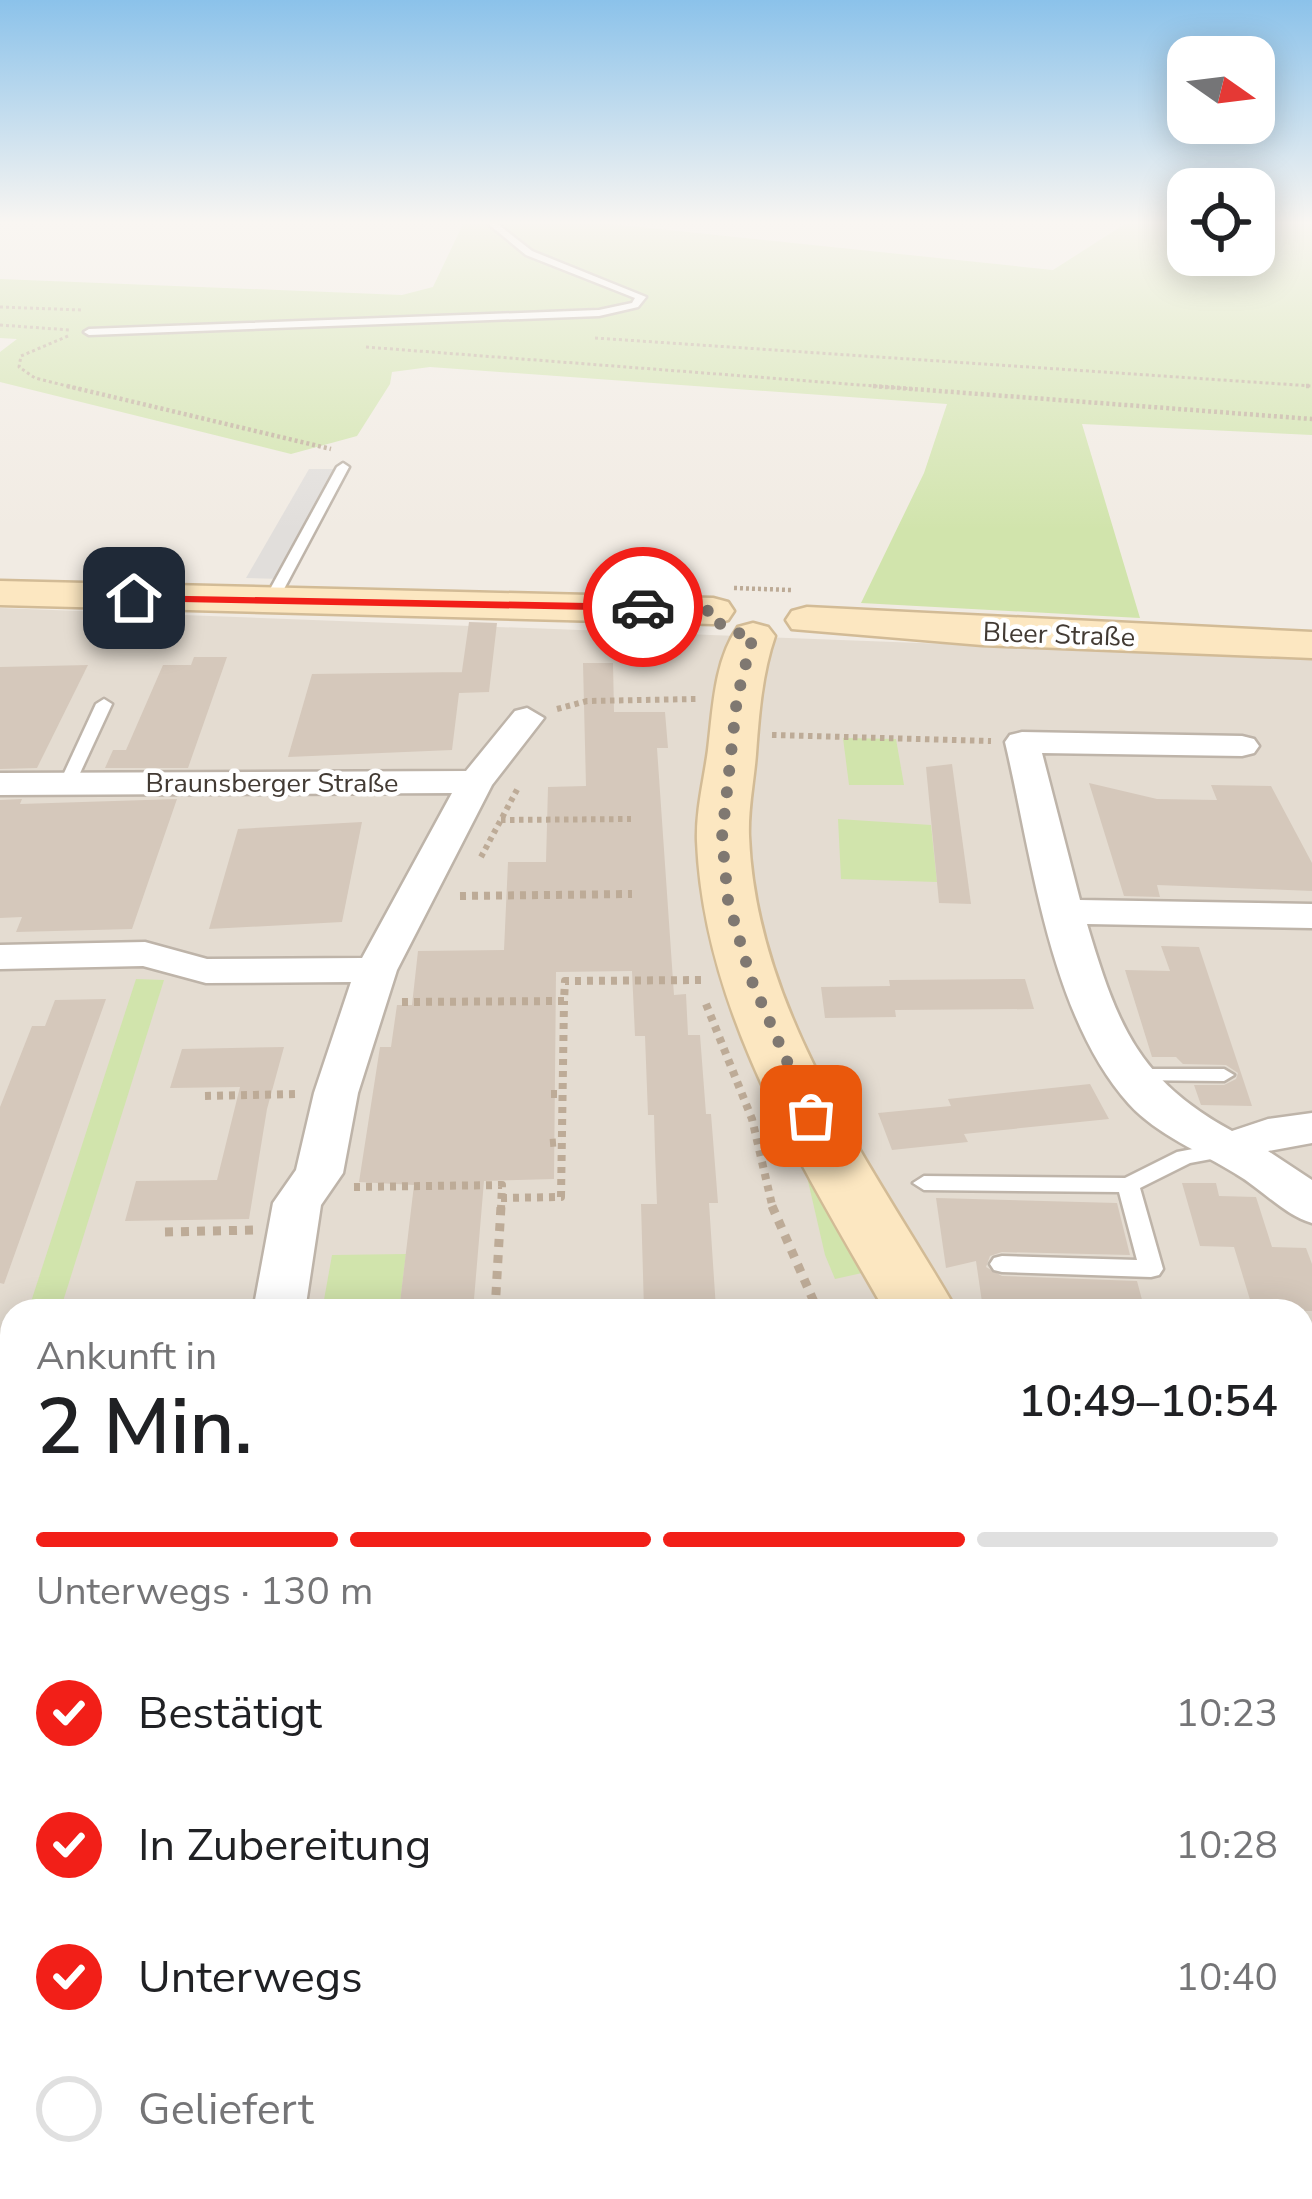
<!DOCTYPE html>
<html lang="de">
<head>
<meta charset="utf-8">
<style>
  body { margin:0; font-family:"Nunito Sans",sans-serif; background:#f6f6f6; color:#202124; height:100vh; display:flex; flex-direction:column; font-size:45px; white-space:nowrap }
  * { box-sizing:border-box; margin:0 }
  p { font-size:39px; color:#757577 }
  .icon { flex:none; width:66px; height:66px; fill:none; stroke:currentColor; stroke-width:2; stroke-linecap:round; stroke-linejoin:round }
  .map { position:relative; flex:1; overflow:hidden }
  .drawer { position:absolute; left:0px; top:1299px; width:1314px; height:900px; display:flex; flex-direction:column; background:#fff; border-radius:36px 36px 0 0; box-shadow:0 6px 30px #0003 }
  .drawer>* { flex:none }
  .needle { width:78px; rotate:104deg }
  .buttons { position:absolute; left:1167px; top:36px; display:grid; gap:24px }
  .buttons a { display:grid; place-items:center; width:108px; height:108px; border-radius:24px; background:#fff; box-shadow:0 6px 30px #0003; font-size:60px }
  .pin { position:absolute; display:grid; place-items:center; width:102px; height:102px; color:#fff; margin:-51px; border-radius:24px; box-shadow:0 6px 18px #0006 }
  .courier { position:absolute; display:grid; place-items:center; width:120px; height:120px; margin:-60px; border:9px solid #f21f18; border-radius:50%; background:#fff; color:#222; box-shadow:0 3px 15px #0007 }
  .headline em { font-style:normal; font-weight:600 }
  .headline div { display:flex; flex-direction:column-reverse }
  .headline { display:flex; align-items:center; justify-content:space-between; height:204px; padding:0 36px }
  h1 { font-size:78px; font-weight:600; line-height:90px }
  .bar { display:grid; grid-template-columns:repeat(4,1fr); gap:18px 12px; align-content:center; height:144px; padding:0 36px }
  .bar i { height:15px; border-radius:9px; background:#e0e0e0 }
  .bar .current { background:#f21f18 }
  .bar p { grid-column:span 4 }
  ol { padding:0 36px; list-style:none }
  li { display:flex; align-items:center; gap:36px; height:132px }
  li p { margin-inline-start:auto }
  li .icon { padding:12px; border-radius:50%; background:#f21f18; color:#fff; stroke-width:4 }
  li:last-child { color:#757577 }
  li i { width:66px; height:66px; border:6px solid #e0e0e0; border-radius:50% }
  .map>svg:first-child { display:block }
  .residential { fill:#e4dcd1; fill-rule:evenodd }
  .education { fill:#e9decd }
  .green { fill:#d1e4ac }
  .parking { fill:#e1dedb }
  .building { fill:#d5c8bb }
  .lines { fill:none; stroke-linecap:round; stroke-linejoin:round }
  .lane-casing { stroke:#beb4a9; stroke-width:5 }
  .street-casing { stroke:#beb4a9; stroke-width:5 }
  .secondary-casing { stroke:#d2bb96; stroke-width:5 }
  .path-far5 { stroke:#bdab97; stroke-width:3; stroke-dasharray:3 3; stroke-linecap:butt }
  .path-far4 { stroke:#bdab97; stroke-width:4.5; stroke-dasharray:3 3; stroke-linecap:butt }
  .path-far3 { stroke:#bdab97; stroke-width:6; stroke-dasharray:4.5 4.5; stroke-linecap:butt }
  .path-far2 { stroke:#bdab97; stroke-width:8; stroke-dasharray:6 6; stroke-linecap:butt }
  .path-far1 { stroke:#bdab97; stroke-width:9; stroke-dasharray:8 8; stroke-linecap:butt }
  .path { stroke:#bdab97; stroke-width:12; stroke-dasharray:9 9; stroke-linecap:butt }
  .lane { fill:#fff; fill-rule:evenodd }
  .street { fill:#fff; fill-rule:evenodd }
  .secondary { fill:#fce7c1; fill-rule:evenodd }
  .route { fill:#f21f18 }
  .done { stroke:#7f7871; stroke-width:12; stroke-dasharray:0 21.6 }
  .labels { text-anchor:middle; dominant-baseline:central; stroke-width:9; stroke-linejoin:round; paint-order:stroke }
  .far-street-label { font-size:27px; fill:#423a33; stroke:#fff }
</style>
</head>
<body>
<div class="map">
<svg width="1312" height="2199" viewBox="0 0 1312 2199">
  <rect width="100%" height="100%" fill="#f1ebe3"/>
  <path class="residential" d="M0 608 1312 658V2199H0ZM12 1311H1302V2187H12Z"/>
  <polygon class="education" points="1302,1603 1312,1603 1312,1893 1302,1874"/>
  <g class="green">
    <polygon points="464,222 592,222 1053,270 1128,222 1188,222 1188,255 1254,255 1254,222 1312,222 1312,435 1082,424 1140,618 861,603 924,473 947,404 430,367 392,372 390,384 357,436 291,454 0,382 0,352 17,339 0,338 0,279 402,295 433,287"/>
    <polygon points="843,738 896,739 904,785 849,785"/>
    <polygon points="838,819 931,825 937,882 841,879"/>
    <polygon points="136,979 164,980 60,1311 28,1311"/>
    <polygon points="805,1168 812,1168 862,1273 835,1279 825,1255"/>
    <polygon points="406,1254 399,1311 322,1311 332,1255"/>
    <polygon points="629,2187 766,2187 767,2199 629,2199"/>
  </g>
  <polygon class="parking" points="309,469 341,469 283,579 246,578"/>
  <g class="building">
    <polygon points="469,622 497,623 489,692 459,693 452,750 288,757 312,674 462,672 461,678"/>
    <polygon points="194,657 227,657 188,768 105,768 113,750 126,750 163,665 191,665"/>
    <polygon points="583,663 613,663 614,712 665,712 668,748 657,748 674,995 686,994 688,1035 700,1035 706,1114 711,1114 718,1203 709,1203 716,1309 644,1310 641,1204 657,1204 655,1152 654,1115 648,1115 645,1036 635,1036 632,971 556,972 554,1179 484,1181 473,1311 399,1311 414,1185 359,1182 380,1047 391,1047 397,1005 412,1005 418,951 504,950 508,862 546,862 548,787 586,786"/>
    <polygon points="88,665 37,768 0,769 0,667"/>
    <polygon points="952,764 971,904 939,903 926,767"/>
    <polygon points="1089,783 1157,799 1217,800 1211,785 1271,786 1312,863 1312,891 1157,885 1160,897 1124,896"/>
    <polygon points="22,799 20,804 177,799 132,929 16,932 22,917 0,918 0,800"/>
    <polygon points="362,822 342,922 209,929 238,829"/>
    <polygon points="1161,946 1199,947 1252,1106 1201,1105 1194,1085 1224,1085 1236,1079 1238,1073 1226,1065 1183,1064 1176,1057 1152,1057 1125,970 1170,971"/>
    <polygon points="1025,979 1034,1009 895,1010 896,1017 825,1018 821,987 890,986 889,980"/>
    <polygon points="106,999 4,1284 0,1283 0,1107 32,1026 45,1026 55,1000"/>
    <polygon points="284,1047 267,1109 249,1219 125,1221 136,1181 217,1180 240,1087 170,1088 182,1049"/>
    <polygon points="1090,1084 1109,1119 964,1134 968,1142 892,1150 878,1113 951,1106 948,1099"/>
    <polygon points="1182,1183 1216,1183 1219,1196 1256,1197 1272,1247 1306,1248 1312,1264 1312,1311 1283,1311 1280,1303 1251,1303 1234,1247 1200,1246"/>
    <polygon points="936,1198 1117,1203 1130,1255 1002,1252 990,1256 986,1267 1002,1276 1137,1281 1145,1311 983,1309 976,1261 946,1268"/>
  </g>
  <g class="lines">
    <g class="lane-casing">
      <g id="lane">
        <polygon points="486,222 495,222 532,251 646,297 638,307 599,316 89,335 84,332 89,329 599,310 632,303 635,298 526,255"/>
        <polygon points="343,463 349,467 276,604 264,607 262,604 337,467"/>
        <polygon points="104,699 112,704 75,784 67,789 61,788 59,784 96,704"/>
        <polygon points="1130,1069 1224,1069 1234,1075 1224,1081 1123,1080 1120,1075 1123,1070"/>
        <polygon points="1230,1142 1241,1149 1238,1154 1190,1163 1140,1188 1163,1269 1159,1275 1151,1277 1002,1272 994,1270 990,1264 994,1258 1002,1256 1137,1260 1119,1192 924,1190 913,1183 924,1176 1125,1178 1177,1152"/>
        <polygon points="1312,1853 1312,1883 1302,1885 1302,1855"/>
        <polygon points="0,2146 12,2151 12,2187 45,2187 50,2199 9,2199 0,2187"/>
        <polygon points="408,2187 444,2187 443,2199 407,2199"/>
        <polygon points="1016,2187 1052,2187 1055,2199 1019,2199"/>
      </g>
    </g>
    <g class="street-casing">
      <g id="street">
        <polygon points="527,708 544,718 492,785 397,970 358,1093 343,1173 321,1205 305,1311 253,1311 273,1203 296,1170 314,1093 351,982 206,983 143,966 0,969 0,945 145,942 207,959 362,958 452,793 0,795 0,773 466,771 515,711"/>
        <path d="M1022 732 1242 736 1254 739 1259 746 1254 753 1242 756 1042 753 1080 900 1312 904V928L1087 924C1117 1024 1137 1079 1232 1131L1268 1119 1312 1113V1143L1268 1151 1312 1180V1223C1284 1215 1262 1189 1236 1174 1201 1152 1157 1135 1129 1104 1049 1015 1032 855 1005 742L1010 735Z"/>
        <rect x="1302" y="1505" width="10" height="48"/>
        <polygon points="12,1593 12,1645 0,1646 0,1594"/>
        <polygon points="81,2187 177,2187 172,2199 76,2199"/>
      </g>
    </g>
    <g class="secondary-casing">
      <g id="secondary">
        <polygon points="0,581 713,598 728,602 734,611 728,620 713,624 0,605"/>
        <polygon points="807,607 1312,632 1312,658 982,645 792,629 786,620 792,611"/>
        <path d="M753 623 768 627 775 636C762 674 759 713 756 754 754 781 748 808 749 836 756 1013 872 1164 957 1311H885C802 1165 704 1013 697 841 696 810 704 780 708 750 713 710 714 661 738 627Z"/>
        <polygon points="1302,1945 1312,1950 1312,2065 1302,2061"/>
      </g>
    </g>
    <g class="path-far5">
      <polyline points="0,307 82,310"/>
      <polyline points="0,325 70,330"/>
      <polyline points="68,336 21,356 19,367 35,378 79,389"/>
      <polyline points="595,338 1312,386"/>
      <polyline points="366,347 913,389"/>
    </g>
    <g class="path-far4">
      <polyline points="67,386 331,449"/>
      <polyline points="873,386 1312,419"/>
      <polyline points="1306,386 1312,386"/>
      <polyline points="734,588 791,590"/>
    </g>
    <g class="path-far3">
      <polyline points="557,709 587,701 697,699"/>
      <polyline points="772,735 991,741"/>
      <polyline points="501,820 631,819"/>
      <polyline points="481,857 519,786"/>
    </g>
    <g class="path-far2">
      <polyline points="460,896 632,894"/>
      <polyline points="402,1002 564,1001 565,981 704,980"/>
      <polyline points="706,1004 752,1119 773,1209"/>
      <polyline points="551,1094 563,1094"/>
      <polyline points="205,1096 298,1094"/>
      <polyline points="550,1143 562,1142"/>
      <polyline points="354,1187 502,1185 501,1209"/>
      <polyline points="501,1198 561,1197 564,1001"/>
    </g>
    <g class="path-far1">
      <polyline points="772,1206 818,1311"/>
      <polyline points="165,1232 255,1230"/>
      <polyline points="495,1311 501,1206"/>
    </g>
    <g class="path">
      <polyline points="622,2187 622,2199"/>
      <polyline points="929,2187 931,2199"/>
    </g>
    <use href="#lane" class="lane"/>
    <use href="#street" class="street"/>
    <use href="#secondary" class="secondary"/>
  </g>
  <linearGradient id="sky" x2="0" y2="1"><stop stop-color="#8bc2ea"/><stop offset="0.42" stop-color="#f9f6f2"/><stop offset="1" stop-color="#f9f6f2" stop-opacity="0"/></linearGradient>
  <rect width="1312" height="530" fill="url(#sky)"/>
  <polygon class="route" points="134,595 643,604 650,607 643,611 130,601"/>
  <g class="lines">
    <polyline class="done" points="643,607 713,611 714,620 733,632 753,636 737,698 722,837 728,900 751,979 811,1116"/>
  </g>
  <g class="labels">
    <g class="far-street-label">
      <text transform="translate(1059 635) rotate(2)">Bleer Straße</text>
      <text x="272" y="783">Braunsberger Straße</text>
    </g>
  </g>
</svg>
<div class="buttons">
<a><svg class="needle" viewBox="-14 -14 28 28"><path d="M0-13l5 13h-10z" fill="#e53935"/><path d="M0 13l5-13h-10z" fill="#757577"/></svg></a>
<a><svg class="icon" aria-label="locate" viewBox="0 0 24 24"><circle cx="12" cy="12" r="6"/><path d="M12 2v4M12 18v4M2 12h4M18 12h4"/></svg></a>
</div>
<div class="pin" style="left:811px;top:1116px;background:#ea580c"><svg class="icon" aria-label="bag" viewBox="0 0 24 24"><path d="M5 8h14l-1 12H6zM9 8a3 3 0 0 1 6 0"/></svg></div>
<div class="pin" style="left:134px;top:598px;background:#1f2937"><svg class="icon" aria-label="home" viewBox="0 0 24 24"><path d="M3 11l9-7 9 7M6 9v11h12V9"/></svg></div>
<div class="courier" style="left:643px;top:607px"><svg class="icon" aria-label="car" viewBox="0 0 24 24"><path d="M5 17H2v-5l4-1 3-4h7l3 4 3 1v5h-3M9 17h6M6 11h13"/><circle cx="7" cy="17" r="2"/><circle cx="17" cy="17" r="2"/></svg></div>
<section class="drawer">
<div class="headline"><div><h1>2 Min.</h1><p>Ankunft in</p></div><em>10:49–10:54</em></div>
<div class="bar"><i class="current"></i><i class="current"></i><i class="current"></i><i></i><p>Unterwegs · 130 m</p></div>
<ol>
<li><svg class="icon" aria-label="check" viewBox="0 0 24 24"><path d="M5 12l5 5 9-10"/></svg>Bestätigt<p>10:23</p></li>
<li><svg class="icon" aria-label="check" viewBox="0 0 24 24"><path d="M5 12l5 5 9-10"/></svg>In Zubereitung<p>10:28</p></li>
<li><svg class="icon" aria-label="check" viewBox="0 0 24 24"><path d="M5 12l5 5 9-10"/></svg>Unterwegs<p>10:40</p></li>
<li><i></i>Geliefert</li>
</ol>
</section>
</div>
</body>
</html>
